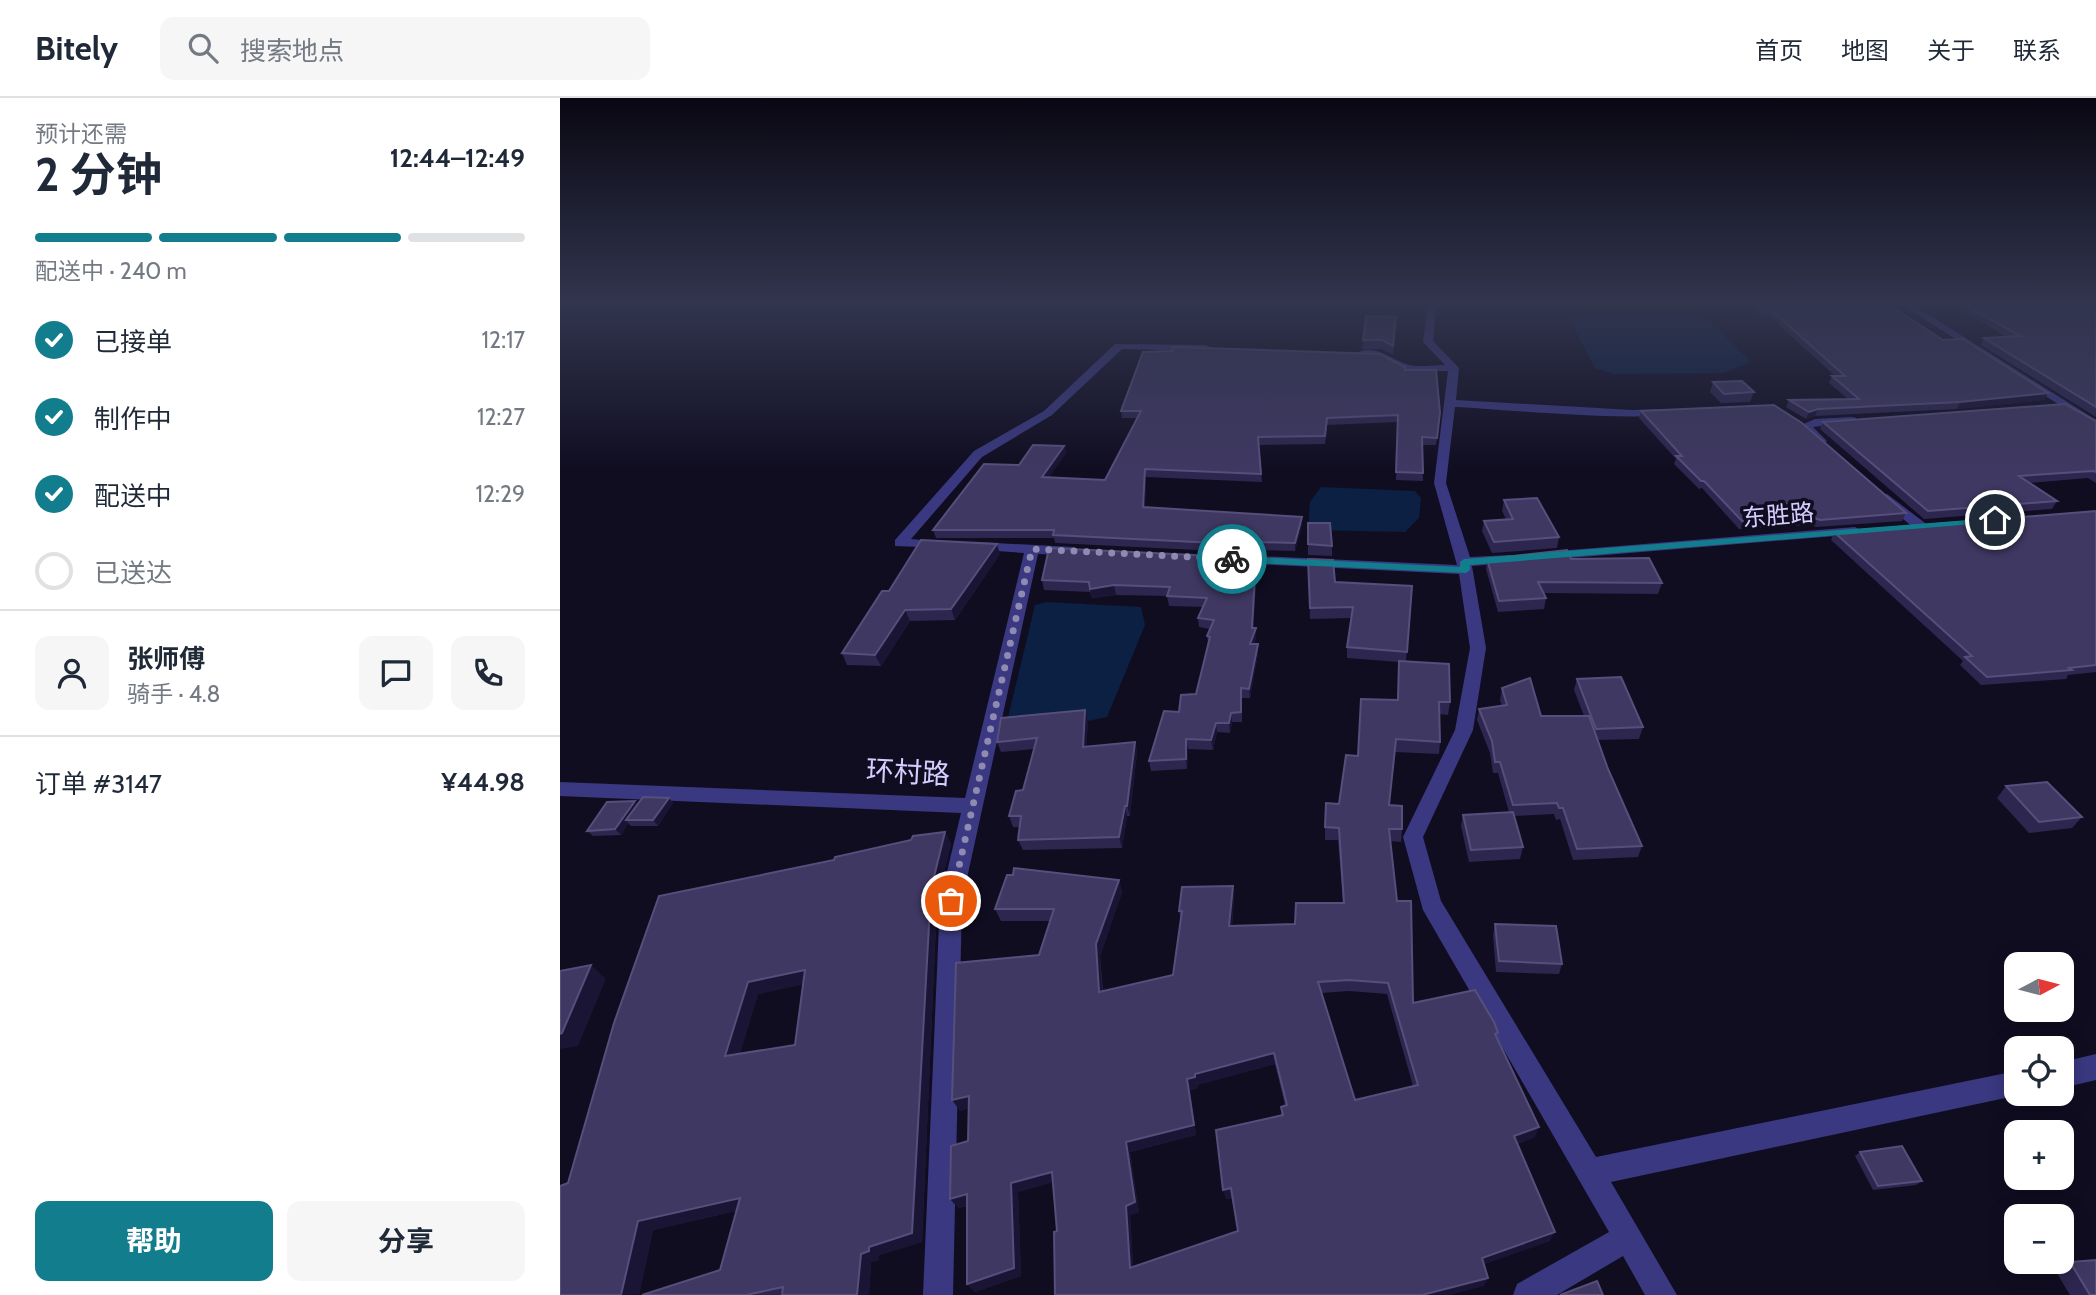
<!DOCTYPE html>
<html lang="zh">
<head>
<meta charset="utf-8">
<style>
  body { margin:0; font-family:Cabin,"Noto Sans SC",sans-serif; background:#f6f6f7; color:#1f2937; height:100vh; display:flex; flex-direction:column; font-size:26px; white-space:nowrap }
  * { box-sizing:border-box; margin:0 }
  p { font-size:23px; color:#747a83 }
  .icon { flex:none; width:38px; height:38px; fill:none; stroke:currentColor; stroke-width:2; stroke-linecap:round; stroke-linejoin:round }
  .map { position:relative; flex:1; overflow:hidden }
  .panel { display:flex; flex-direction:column; background:#fff; width:560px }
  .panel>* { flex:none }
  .needle { width:46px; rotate:83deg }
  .controls { position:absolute; left:1444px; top:854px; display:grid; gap:14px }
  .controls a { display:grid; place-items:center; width:70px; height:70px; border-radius:14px; background:#fff; box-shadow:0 4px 18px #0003; font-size:35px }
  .pin { position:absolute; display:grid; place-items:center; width:60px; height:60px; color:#fff; margin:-30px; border:4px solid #fff; border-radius:50%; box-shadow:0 2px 7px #0007 }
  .courier { position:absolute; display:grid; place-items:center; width:70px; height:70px; margin:-35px; border:5px solid #127d8d; border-radius:50%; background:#fff; color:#222; box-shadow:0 2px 9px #0007 }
  .summary em { font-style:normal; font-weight:700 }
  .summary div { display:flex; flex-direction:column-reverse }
  .summary { display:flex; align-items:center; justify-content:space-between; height:119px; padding:0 35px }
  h1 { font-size:46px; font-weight:700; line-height:52px }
  .bar { display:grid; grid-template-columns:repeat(4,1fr); gap:10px 7px; align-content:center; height:84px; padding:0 35px }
  .bar i { height:9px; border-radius:5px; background:#e0e1e3 }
  .bar .on { background:#127d8d }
  .bar p { grid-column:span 4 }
  .line { display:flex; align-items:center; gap:18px; padding:0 35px; border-top:2px solid #e0e1e3 }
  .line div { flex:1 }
  .round { display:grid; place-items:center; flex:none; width:74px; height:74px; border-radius:14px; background:#f6f6f7 }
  ol { padding:0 35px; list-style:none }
  li { display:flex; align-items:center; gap:21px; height:77px }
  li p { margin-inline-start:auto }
  li .icon { padding:7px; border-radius:50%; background:#127d8d; color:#fff; stroke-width:4 }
  li:last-child { color:#747a83 }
  li i { width:38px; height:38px; border:4px solid #e0e1e3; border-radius:50% }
  .cta { display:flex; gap:14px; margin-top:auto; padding:14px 35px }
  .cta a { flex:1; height:80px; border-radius:14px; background:#127d8d; color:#fff; font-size:28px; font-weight:700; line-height:80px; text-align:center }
  .cta a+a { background:#f6f6f7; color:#1f2937 }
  header { display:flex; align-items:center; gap:42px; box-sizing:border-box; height:98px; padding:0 35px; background:#fff; border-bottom:2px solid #e0e1e3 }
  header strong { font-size:33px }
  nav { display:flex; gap:38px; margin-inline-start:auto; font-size:24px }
  .search { width:490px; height:63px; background:#f6f6f7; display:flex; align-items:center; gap:18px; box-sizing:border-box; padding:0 24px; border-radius:14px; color:#747a83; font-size:26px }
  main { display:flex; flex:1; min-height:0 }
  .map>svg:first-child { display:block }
  .water { fill:#0b2042 }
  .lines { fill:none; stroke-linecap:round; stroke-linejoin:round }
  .minor { fill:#3a3880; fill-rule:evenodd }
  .wall { fill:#2d264f; fill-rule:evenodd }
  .shaded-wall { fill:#1a1435 }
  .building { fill:#3f3862; stroke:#564f7b; stroke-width:2; fill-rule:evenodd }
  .route { fill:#127d8d }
  .done { stroke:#8f8ab1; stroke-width:7; stroke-dasharray:0 12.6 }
  .labels { text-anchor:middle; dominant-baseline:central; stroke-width:7; stroke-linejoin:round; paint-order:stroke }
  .street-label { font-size:24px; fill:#d3ceff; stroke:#100d21 }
  .near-street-label { font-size:28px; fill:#d3ceff; stroke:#100d21 }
</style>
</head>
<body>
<header>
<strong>Bitely</strong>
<div class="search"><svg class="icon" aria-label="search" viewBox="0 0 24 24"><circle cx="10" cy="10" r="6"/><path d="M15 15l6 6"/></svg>搜索地点</div>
<nav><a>首页</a><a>地图</a><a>关于</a><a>联系</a></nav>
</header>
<main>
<section class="panel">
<div class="summary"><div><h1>2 分钟</h1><p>预计还需</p></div><em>12:44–12:49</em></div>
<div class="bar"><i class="on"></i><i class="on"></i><i class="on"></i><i></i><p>配送中 · 240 m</p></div>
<ol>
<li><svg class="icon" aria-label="check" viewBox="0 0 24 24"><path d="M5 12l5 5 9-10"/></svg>已接单<p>12:17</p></li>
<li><svg class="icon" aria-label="check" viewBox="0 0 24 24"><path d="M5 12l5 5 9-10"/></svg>制作中<p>12:27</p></li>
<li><svg class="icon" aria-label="check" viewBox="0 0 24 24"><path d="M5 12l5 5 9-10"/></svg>配送中<p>12:29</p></li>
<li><i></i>已送达</li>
</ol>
<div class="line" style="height:126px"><a class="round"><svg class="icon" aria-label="person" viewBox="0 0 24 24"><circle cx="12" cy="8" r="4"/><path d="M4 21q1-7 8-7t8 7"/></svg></a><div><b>张师傅</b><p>骑手 · 4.8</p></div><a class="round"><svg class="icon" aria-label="chat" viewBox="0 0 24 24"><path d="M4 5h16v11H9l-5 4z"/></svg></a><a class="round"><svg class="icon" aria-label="phone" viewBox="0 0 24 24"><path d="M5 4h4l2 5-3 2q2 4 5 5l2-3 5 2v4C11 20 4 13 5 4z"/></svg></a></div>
<div class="line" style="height:91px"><div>订单 #3147</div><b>¥44.98</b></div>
<div class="cta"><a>帮助</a><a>分享</a></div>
</section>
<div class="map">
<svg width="1536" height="1197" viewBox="0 0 1536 1197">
  <rect width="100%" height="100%" fill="#100d21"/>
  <g class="water">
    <polygon points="1121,205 1133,207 1191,264 1164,275 1054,276 1035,270 1009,220 1012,210 1069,205"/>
    <polygon points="761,389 855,393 861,400 859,420 845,434 748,432 750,404"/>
    <polygon points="487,504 581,509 585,527 547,619 528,623 447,624 475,507"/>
  </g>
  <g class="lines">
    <g class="minor">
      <path d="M868 205H933L928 208 876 210 873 243 899 270 896 302 1073 312 1103 311 1109 314C1092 326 927 310 895 309L886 385 910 459 950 457 957 461 950 465 912 468 926 550 913 632 863 739 881 803 1036 1059 1456 973V996H1464L1051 1084 1117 1197H1085L1063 1158 997 1197H953L957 1186 1049 1134 863 812 843 739 895 632 910 550 899 476 674 465 667 461 674 457 897 467 874 385 888 273H845L820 260 800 259 795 256C813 244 830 261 846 266 857 270 874 267 885 267L863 244Z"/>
      <polygon points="1339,205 1350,205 1536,322 1536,330"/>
      <polygon points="555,246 646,247 651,250 646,253 562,251 492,317 422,359 351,441 385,444 385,450 335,448 335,442 414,353 484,313"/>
      <polygon points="1292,319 1296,320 1296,324 1253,329 1267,343 1261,347 1239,328 1255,321"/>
      <polygon points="1327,396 1365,425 1365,431 1355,431 1322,403 1322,397"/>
      <polygon points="1295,429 1302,433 1300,436 985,462 978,458 985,454"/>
      <polygon points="415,444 513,449 520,453 513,457 478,456 402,803 393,1197 363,1197 380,803 401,715 0,698 0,684 405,700 464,455 410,451 410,445"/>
      <polygon points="1536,956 1536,982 1502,990 1502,964"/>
    </g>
  </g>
  <g class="wall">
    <polygon points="1183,205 1215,205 1214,207 1287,205 1342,205 1340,209 1333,209 1383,242 1488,295 1484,302 1397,311 1255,318 1246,321 1226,309 1229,302 1288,301 1269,285 1272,278 1275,278 1207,216 1204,220"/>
    <polygon points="1354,205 1536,205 1536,319 1421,247 1424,240 1447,239 1392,207 1360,208"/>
    <polygon points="836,219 833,257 822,251 802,251 803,242"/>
    <polygon points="845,272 880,314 876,347 862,347 863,383 836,382 837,324 767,327 765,346 699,347 702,384 586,379 585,409 742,419 742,426 735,453 698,452 698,455 495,445 494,440 376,440 373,432 504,348 506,355 489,379 545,382 577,320 562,320 561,313"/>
    <polygon points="1153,284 1194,294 1190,304 1161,305 1150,294"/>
    <polygon points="1081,313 1346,415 1342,423 1257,429 1248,427 1179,431 1142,390 1139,391 1114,366 1116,361 1079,320"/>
    <polygon points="1536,323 1536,385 1528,380 1469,385 1497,403 1492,411 1364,421 1260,331 1263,324"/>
    <polygon points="944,402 999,439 997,450 932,455 922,433 924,423 946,421 942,413"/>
    <polygon points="1536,413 1536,574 1508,577 1506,581 1421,587 1400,567 1403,563 1271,442 1274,434"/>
    <polygon points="748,425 772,448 772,458 748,457"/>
    <polygon points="440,456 395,522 350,523 321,568 287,567 282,555 329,493"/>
    <polygon points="696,460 697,469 693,530 696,540 694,546 698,555 690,600 682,600 682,624 672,624 670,635 657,634 653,652 628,651 627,671 591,673 589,663 619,614 636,596 648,544 647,538 650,531 639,529 638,520 643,509 609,508 607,498 556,497 532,500 530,494 484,492 482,482"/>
    <path d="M748 461 775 484 852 488 846 564 890 604 888 617 879 616 880 644 879 656 835 654 829 707 842 731 841 744 830 743 837 803 853 905 937 940 975 1039 957 1046 990 1143 924 1166V1188L495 1197 497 1133 493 1084 458 1094 461 1178 415 1194 407 1186V1108L398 1110 408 1043V1010L400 1013 479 857 490 823H441L435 811 559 782 562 794 540 858 543 893 613 877 621 824 619 813 673 788 674 800 672 828 735 826 783 805 778 742H765V729L779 706 798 658 837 602 839 564 787 560V549L791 520 750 521ZM789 893 827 896 853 988 795 1002 762 895ZM715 966 725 1007 721 1009V1017L666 1101 672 1100 678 1133 573 1169 570 1117 579 1114 570 1054 636 1037 630 992 638 990 637 987Z"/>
    <polygon points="927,461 1011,461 1102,485 1098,496 984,495 986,500 984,511 938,514 926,471"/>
    <polygon points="1017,581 1083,629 1079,641 1038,642 1048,671 1082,748 1078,759 1013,762 1000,721 996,722 994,716 954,718 963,749 960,761 909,764 901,728 903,717 949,714 938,675 933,675 930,655 917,622 919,611 942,608 940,602 942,590 981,618 1024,618 1014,592"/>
    <polygon points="525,612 528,622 526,649 575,644 577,654 570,718 567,718 562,750 463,752 458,742 460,729 453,729 449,718 463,692 474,651 441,654 437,644"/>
    <polygon points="1446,688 1522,719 1512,730 1469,735 1437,700"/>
    <polygon points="109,700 113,705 98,728 71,728 68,725 61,737 33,738 27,733 78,706"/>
    <path d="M385 734 391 746 377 803 362 1144 319 1157V1162L311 1164 309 1197H83L160 1172 176 1113 93 1132 79 1197H0L8 1085 274 762ZM243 886 235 947 180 955 198 896Z"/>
    <polygon points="935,826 1002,866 999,876 936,874 933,837"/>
    <polygon points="1300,1054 1362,1083 1356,1087 1313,1092 1295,1058"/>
    <polygon points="1510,1164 1536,1197 1510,1197 1495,1172"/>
  </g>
  <g class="shaded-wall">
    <polygon points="1488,295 1484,302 1397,311 1400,304"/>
    <polygon points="1258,311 1255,318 1246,321 1249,314"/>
    <polygon points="504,348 506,355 484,387 482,379"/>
    <polygon points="585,371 586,379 584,417 583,409"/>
    <polygon points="742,419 742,426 735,453 735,445"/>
    <polygon points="437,446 440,456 395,522 391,511"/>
    <polygon points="696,460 697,469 693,539 692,530"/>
    <polygon points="554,487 556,497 532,500 530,491"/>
    <polygon points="345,512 350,523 321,568 315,557"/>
    <polygon points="696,530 696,540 691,556 690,546"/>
    <polygon points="698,546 698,555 690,600 689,591"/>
    <polygon points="525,612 528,622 526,660 523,649"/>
    <polygon points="671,615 672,624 670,635 669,625"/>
    <polygon points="656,625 657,634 653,652 651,642"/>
    <polygon points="626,641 628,651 627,671 626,661"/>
    <polygon points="575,644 577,654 570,718 567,708"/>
    <polygon points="109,700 113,705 98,728 93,722"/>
    <polygon points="75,703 80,708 66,722 68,725 61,737 55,731"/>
    <polygon points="565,708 567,718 562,750 559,739"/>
    <polygon points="385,734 391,746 377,803 362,1144 319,1157 319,1162 311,1164 309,1197 297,1197 301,1156 371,791"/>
    <polygon points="559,782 562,794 540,858 543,905 539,894 536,846"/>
    <polygon points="673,788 674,800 671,840 669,828"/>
    <polygon points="31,867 46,881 18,948 0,951 0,936"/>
    <polygon points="245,872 255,884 198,896 176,969 165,958 188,884"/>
    <polygon points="714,955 715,966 637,987 635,976"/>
    <polygon points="635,979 638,990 630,992 636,1037 570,1054 579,1114 570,1117 574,1178 570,1170 566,1108 566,1044 627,981"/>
    <polygon points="409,998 416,1008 400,1013 392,1002"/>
    <polygon points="979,1029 975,1039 950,1048 954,1038"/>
    <polygon points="492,1074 498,1083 458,1094 461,1178 415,1194 407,1186 451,1085"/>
    <polygon points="671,1090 673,1100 666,1101 663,1092"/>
    <polygon points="407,1096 414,1106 398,1110 390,1101"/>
    <polygon points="180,1100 193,1109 93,1132 79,1197 61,1197 78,1123"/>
    <polygon points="995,1134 990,1143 919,1168 922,1160"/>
    <polygon points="928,1180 924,1188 890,1197 862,1197"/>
  </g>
  <g class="building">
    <polygon points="1193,205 1213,205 1211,207 1288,205 1326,205 1383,242 1403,241 1488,295 1400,304 1258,311 1249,314 1229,302 1299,301 1272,278 1285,278 1209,210 1206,214"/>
    <polygon points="1401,205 1536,205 1536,309 1424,240 1460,238"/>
    <polygon points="806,218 836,219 833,248 822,242 803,242"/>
    <polygon points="613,249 820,256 845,269 845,272 876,272 880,314 877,340 862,339 863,375 836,374 838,317 767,320 765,338 698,339 701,376 585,371 583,409 742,419 735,445 698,444 697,447 493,437 494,432 373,432 424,366 459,367 473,347 504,348 482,379 545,382 581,313 561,313 583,254 612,253"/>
    <polygon points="1182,283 1194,294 1164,296 1153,284"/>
    <polygon points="1505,306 1536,323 1536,374 1533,373 1459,378 1497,403 1368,413 1263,324"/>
    <polygon points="1214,307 1242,325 1346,415 1260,422 1251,419 1182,423 1144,383 1141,383 1116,358 1122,358 1081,313"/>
    <polygon points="977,400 999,439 934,444 924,423 953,421 944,402"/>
    <polygon points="1536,413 1536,567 1509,570 1512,572 1427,579 1405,559 1412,558 1274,434"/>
    <polygon points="748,425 770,425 772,448 748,446"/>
    <polygon points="361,442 437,446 391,511 345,512 315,557 282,555 322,493 329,493"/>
    <polygon points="489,450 696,460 692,530 696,530 690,546 698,546 689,591 681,590 681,614 671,615 669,625 656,625 651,642 626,641 626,661 589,663 604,613 619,614 621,597 636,596 650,539 647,538 654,522 638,520 647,500 607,498 610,489 554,487 530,491 529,484 482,482"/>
    <polygon points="1007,452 1011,461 1089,460 1102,485 978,484 986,500 939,503 927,461"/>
    <polygon points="748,461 773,462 775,484 852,488 847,554 787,549 793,509 750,510"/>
    <path d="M839 563 889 566 890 604H879L880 644 836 641 829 707 842 708V731H829L837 803H851L853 905 915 892 934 924 938 935 935 936 979 1029 954 1038 995 1134 922 1160 928 1180 862 1197H495L494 1134 497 1133 492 1074 451 1085 454 1170 407 1186V1096L390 1101 391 1048 408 1043 409 998 392 1002 396 865 479 857 494 811H435L447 777H453L454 770 559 782 536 846 539 894 613 877 622 813H619L622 789 673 788 669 828 735 826 736 805H784L779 730 765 729 766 705 779 706 786 657 798 658 801 601 838 602ZM789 882 828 885 858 987 795 1002 758 884ZM714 955 727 1007 721 1009 723 1017 656 1032 663 1092 671 1090 678 1133 570 1170 566 1108 575 1104 566 1044 634 1027 627 981 635 979V976Z"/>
    <polygon points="1061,579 1083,629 1036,631 1017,581"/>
    <polygon points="970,580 981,618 1029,618 1048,671 1082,748 1017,751 1003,710 999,710 997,705 953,707 940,664 935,664 932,643 919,611 947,607 942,590"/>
    <polygon points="525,612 523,649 575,644 567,708 565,708 559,739 458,742 461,718 449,718 456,693 463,692 477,640 437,644 441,620"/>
    <polygon points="1487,684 1522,719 1479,724 1446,688"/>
    <polygon points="83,699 109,700 93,722 66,722"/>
    <polygon points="75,703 55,731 27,733 47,704"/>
    <polygon points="953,714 963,749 911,752 903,717"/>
    <path d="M385 734 371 791 352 1135 309 1149V1153L301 1156 297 1197H222L223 1189 186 1197H82L160 1172 180 1100 78 1123 61 1197H0V1088L8 1085 54 925 99 798 274 762 275 759 351 742 353 738ZM245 872 235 947 165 958 188 884Z"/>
    <polygon points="935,826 996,828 1002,866 939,863"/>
    <polygon points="31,867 2,935 0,936 0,873"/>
    <polygon points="1342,1048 1362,1083 1318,1088 1300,1054"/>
    <polygon points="1536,1162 1536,1197 1530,1197 1510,1164"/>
    <polygon points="1037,1183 1043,1197 1000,1197"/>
  </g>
  <linearGradient id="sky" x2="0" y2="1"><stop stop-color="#090712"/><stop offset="0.55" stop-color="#31354e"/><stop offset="1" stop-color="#31354e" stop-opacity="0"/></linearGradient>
  <rect width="1536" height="372" fill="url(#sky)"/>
  <polygon class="route" points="1435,420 1438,420 1438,424 910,467 910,472 906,475 672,464 667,461 672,458 900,469 900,464 904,461"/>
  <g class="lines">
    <polyline class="done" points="391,803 472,451 672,461"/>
  </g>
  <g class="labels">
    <g class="street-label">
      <text transform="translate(1218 417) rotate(-5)">东胜路</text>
    </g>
    <g class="near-street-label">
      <text transform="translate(348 674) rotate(3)">环村路</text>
    </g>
  </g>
</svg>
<div class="controls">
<a><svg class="needle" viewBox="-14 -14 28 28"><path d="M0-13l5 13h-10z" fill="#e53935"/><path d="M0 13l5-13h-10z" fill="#747a83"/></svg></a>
<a><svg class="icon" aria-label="locate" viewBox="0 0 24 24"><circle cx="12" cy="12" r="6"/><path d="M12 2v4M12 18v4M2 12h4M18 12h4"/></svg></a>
<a>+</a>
<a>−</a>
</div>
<div class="pin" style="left:391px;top:803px;background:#ea580c"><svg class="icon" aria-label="bag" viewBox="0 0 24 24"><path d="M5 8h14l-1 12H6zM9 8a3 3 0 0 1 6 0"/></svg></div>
<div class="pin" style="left:1435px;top:422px;background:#1f2937"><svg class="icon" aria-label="home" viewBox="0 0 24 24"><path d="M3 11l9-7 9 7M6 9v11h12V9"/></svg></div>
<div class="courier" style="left:672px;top:461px"><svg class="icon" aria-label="bike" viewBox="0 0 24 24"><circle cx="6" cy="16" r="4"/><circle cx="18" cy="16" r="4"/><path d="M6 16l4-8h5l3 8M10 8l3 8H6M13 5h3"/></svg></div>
</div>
</main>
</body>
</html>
